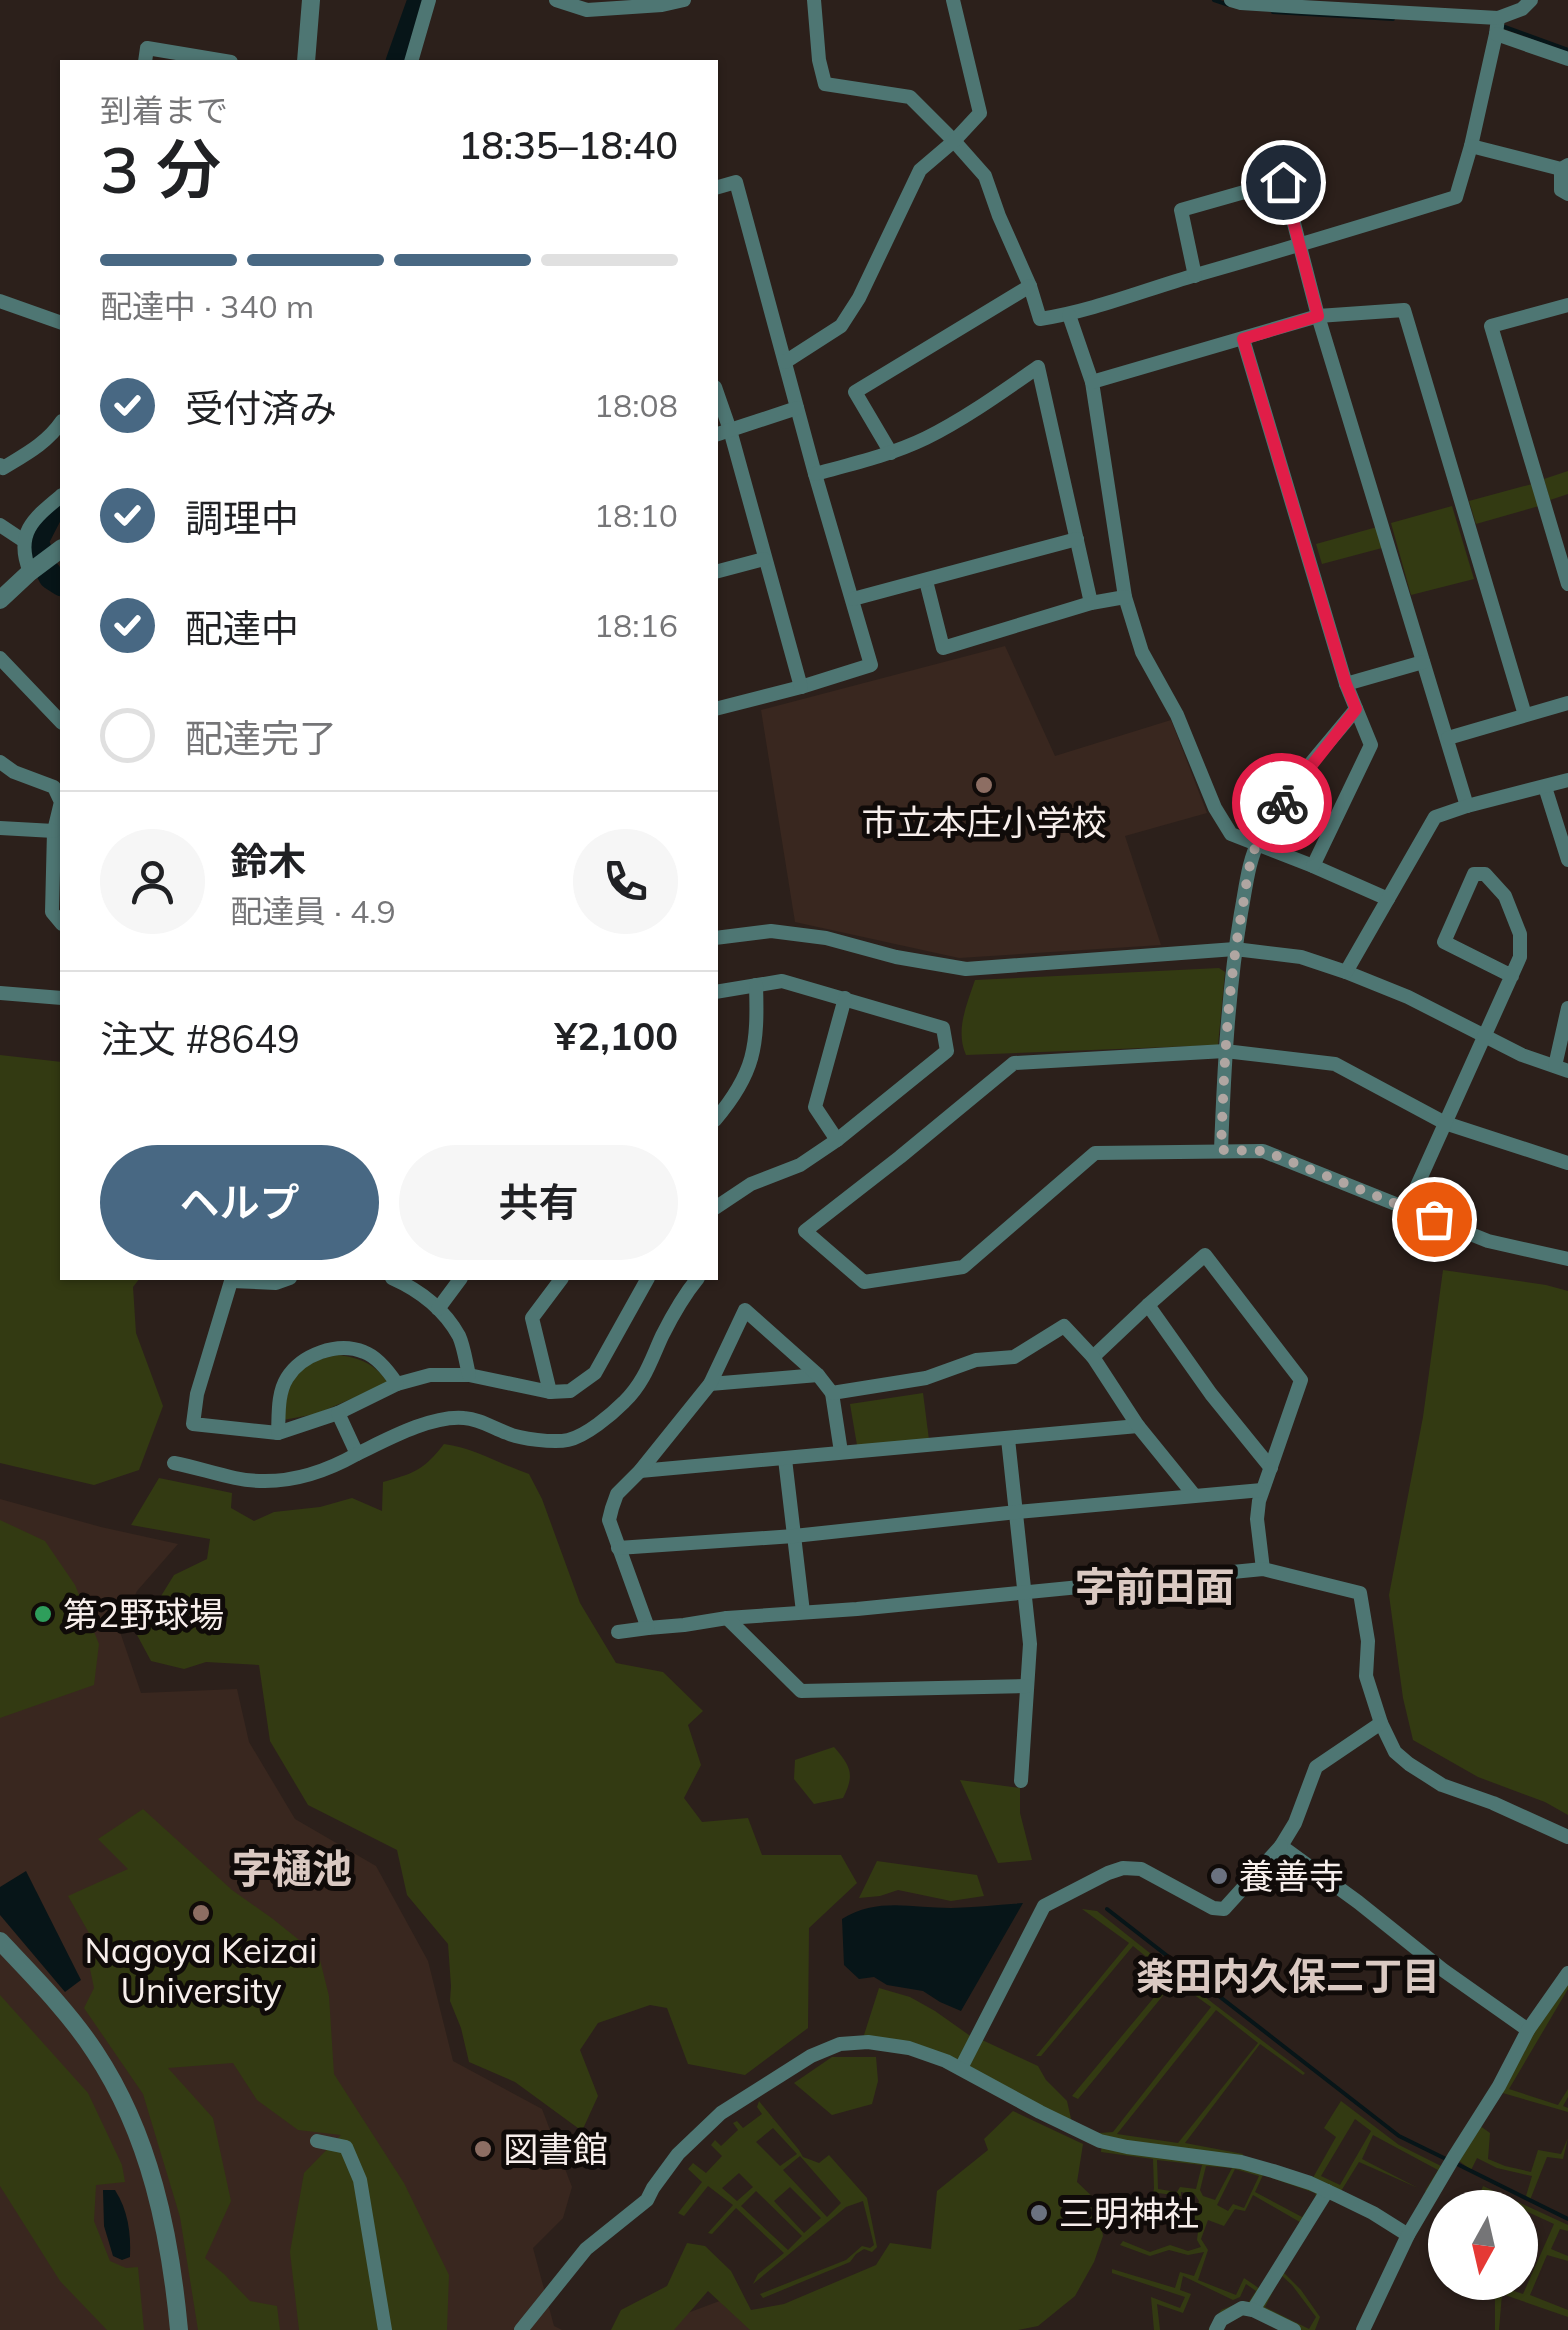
<!DOCTYPE html>
<html lang="ja">
<head>
<meta charset="utf-8">
<style>
  body { margin:0; font-family:Mulish,"Noto Sans JP",sans-serif; background:#f6f6f6; color:#202124; height:100vh; display:flex; flex-direction:column; font-size:38px; white-space:nowrap }
  * { box-sizing:border-box; margin:0 }
  p { font-size:32px; color:#757577 }
  .icon { flex:none; width:55px; height:55px; fill:none; stroke:currentColor; stroke-width:2; stroke-linecap:round; stroke-linejoin:round }
  .map { position:relative; flex:1; overflow:hidden }
  .details { position:absolute; left:60px; top:60px; width:658px; height:1220px; display:flex; flex-direction:column; background:#fff; border-radius:0px; box-shadow:0 2px 8px #0004 }
  .details>* { flex:none }
  .needle { width:65px; rotate:188deg }
  .fabs { position:absolute; left:1428px; top:2190px; display:grid; gap:20px }
  .fabs a { display:grid; place-items:center; width:110px; height:110px; border-radius:50%; background:#fff; box-shadow:0 2px 8px #0004; font-size:50px }
  .pin { position:absolute; display:grid; place-items:center; width:85px; height:85px; color:#fff; margin:-42px; border:5px solid #fff; border-radius:50%; box-shadow:0 2px 10px #0007 }
  .courier { position:absolute; display:grid; place-items:center; width:100px; height:100px; margin:-50px; border:8px solid #e11d48; border-radius:50%; background:#fff; color:#222; box-shadow:0 2px 12px #0007 }
  .overview em { font-style:normal; font-weight:600 }
  .overview div { display:flex; flex-direction:column-reverse }
  .overview { display:flex; align-items:center; justify-content:space-between; height:170px; padding:0 40px }
  h1 { font-size:65px; font-weight:600; line-height:75px }
  .bar { display:grid; grid-template-columns:repeat(4,1fr); gap:15px 10px; align-content:center; height:120px; padding:0 40px }
  .bar i { height:12px; border-radius:8px; background:#e0e0e0 }
  .bar .selected { background:#486883 }
  .bar p { grid-column:span 4 }
  .line { display:flex; align-items:center; gap:25px; padding:0 40px; border-top:2px solid #e0e0e0 }
  .line div { flex:1 }
  .round { display:grid; place-items:center; flex:none; width:105px; height:105px; border-radius:52px; background:#f6f6f6 }
  ol { padding:0 40px; list-style:none }
  li { display:flex; align-items:center; gap:30px; height:110px }
  li p { margin-inline-start:auto }
  li .icon { padding:10px; border-radius:50%; background:#486883; color:#fff; stroke-width:4 }
  li:last-child { color:#757577 }
  li i { width:55px; height:55px; border:5px solid #e0e0e0; border-radius:50% }
  .action { display:flex; gap:20px; margin-top:auto; padding:20px 40px }
  .action a { flex:1; height:115px; border-radius:60px; background:#486883; color:#fff; font-size:40px; font-weight:600; line-height:115px; text-align:center }
  .action a+a { background:#f6f6f6; color:#202124 }
  .map>svg:first-child { display:block }
  .built { fill:#39271f }
  .green { fill:#333a12; fill-rule:evenodd }
  .water { fill:#071518 }
  .lines { fill:none; stroke-linecap:round; stroke-linejoin:round }
  .stream { stroke:#071518; stroke-width:4 }
  .river { stroke:#071518; stroke-width:25 }
  .minor { stroke:#4e7673; stroke-width:14 }
  .tertiary { stroke:#4e7673; stroke-width:18 }
  .done { stroke:#b0a6a2; stroke-width:10; stroke-dasharray:0 18 }
  .route { stroke:#e11d48; stroke-width:12 }
  .education-dot { fill:#8d6e63; stroke:#100b09; stroke-width:4 }
  .leisure-dot { fill:#2e9e5b; stroke:#100b09; stroke-width:4 }
  .worship-dot { fill:#6b7280; stroke:#100b09; stroke-width:4 }
  .labels { text-anchor:middle; dominant-baseline:central; stroke-width:10; stroke-linejoin:round; paint-order:stroke }
  .poi-label { font-size:35px; fill:#f7eeeb; stroke:#100b09; text-anchor:start }
  .neighbourhood-label { font-size:38px; font-weight:bold; fill:#dac9c2; stroke:#100b09 }
  .quarter-label { font-size:40px; font-weight:bold; fill:#dac9c2; stroke:#100b09 }
</style>
</head>
<body>
<div class="map">
<svg width="1568" height="2330" viewBox="0 0 1568 2330">
  <rect width="100%" height="100%" fill="#2c201b"/>
  <g class="built">
    <polygon points="1005,646 1055,756 1171,720 1207,813 1125,836 1161,945 959,958 795,922 761,710"/>
    <polygon points="0,1499 101,1527 178,1544 137,1591 119,1629 141,1693 237,1689 249,1742 295,1819 376,1866 428,1961 453,2061 542,2109 572,2187 563,2218 533,2248 554,2326 562,2330 0,2330"/>
    <polygon points="733,2296 750,2330 642,2330"/>
  </g>
  <g class="green">
    <polygon points="1568,471 1568,494 1550,500 1544,479"/>
    <polygon points="1532,484 1539,506 1476,524 1469,501"/>
    <polygon points="1452,506 1474,579 1411,595 1391,523"/>
    <polygon points="1377,527 1382,548 1322,564 1316,544"/>
    <path d="M1219 968 1225 972 1218 1045 966 1055C955 1030 967 1004 975 980Z"/>
    <polygon points="0,1055 62,1062 62,1278 140,1278 133,1287 136,1333 163,1406 139,1470 94,1485 0,1463"/>
    <polygon points="1443,1270 1546,1285 1568,1291 1568,1815 1545,1802 1478,1777 1413,1740 1403,1698 1389,1595 1423,1417"/>
    <path d="M338 1355C361 1358 375 1364 388 1383L316 1414 283 1420C287 1381 297 1362 338 1355Z"/>
    <polygon points="923,1393 929,1440 857,1445 850,1404"/>
    <path d="M444 1444C474 1448 500 1464 529 1474L542 1499 580 1603 616 1663 663 1672 703 1711 688 1725 701 1765 684 1798 702 1822 748 1818 762 1855H841L857 1883 809 1928 808 2028 745 2075 688 2064 667 2008 650 2005 598 2023 580 2050 598 2096 582 2131 515 2082 469 2062 461 2028 450 2001 451 1986 448 1944 407 1895 397 1850 308 1805 270 1741 259 1665 206 1662 184 1669 151 1661 137 1635 174 1575 207 1559 210 1539 131 1525 159 1478 232 1493 231 1508 254 1521 274 1512 320 1507 352 1498 382 1511 383 1482C414 1473 423 1471 444 1444Z"/>
    <polygon points="0,1520 45,1541 75,1585 99,1644 94,1685 0,1718"/>
    <path d="M834 1747C851 1767 855 1774 843 1798L814 1804 794 1779 795 1760Z"/>
    <polygon points="960,1780 1020,1788 1020,1813 1032,1860 998,1863"/>
    <polygon points="143,1809 232,1890 273,1919 319,1956 329,1996 334,2074 404,2183 449,2275 447,2330 299,2330 290,2252 304,2173 341,2135 298,2130 257,2100 233,2063 168,2068 213,2118 231,2201 205,2258 224,2274 250,2301 277,2306 280,2330 198,2330 180,2217 143,2094 84,2008 94,1988 90,1969 98,1949 68,1896 128,1869 98,1839"/>
    <polygon points="877,1861 977,1875 984,1896 951,1901 898,1890 880,1896 859,1898"/>
    <path d="M1082 1909 1097 1911 1214 2004 1305 2073 1303 2075 1260 2044 1185 2143 1243 2154 1241 2161 1310 2183 1336 2137 1324 2128 1341 2101 1399 2145 1447 2169 1432 2195 1425 2191 1438 2170 1373 2135 1362 2159 1418 2188 1359 2162 1338 2196 1326 2191 1305 2225 1253 2195 1245 2211 1235 2209 1224 2226 1208 2220 1201 2239 1208 2250 1198 2280 1236 2295 1244 2278 1263 2291 1278 2267 1301 2290 1320 2317 1315 2330H1294L1253 2310 1216 2330H1208L1221 2310 1244 2301 1248 2303 1256 2291 1246 2284 1240 2297 1233 2300 1183 2276 1180 2290 1191 2294 1183 2313 1157 2304 1160 2330H1154L1151 2297 1180 2308 1185 2297 1112 2273V2269L1175 2288 1180 2272 1194 2276 1204 2252 1188 2255 1169 2250 1150 2256 1120 2245 1123 2241 1150 2252 1170 2245 1188 2251 1201 2247 1197 2240 1198 2232 1188 2225 1117 2210V2204L1151 2211 1154 2188 1153 2159 1101 2152 1102 2141 946 2061 868 2042 864 2035 879 1988 910 1997 935 2011 976 2040 978 2038 1038 2066 1046 2080 1067 2101 1072 2123 1099 2133 1113 2132 1211 2007 1175 1981 1078 2099 1072 2096 1171 1977 1133 1946 1041 2056H1036L1129 1943ZM1216 2010 1258 2043 1178 2143 1117 2134ZM1355 2119 1371 2131 1340 2185 1321 2176ZM1157 2160 1202 2165 1196 2189 1180 2187 1177 2192 1158 2189ZM1206 2166 1232 2168 1215 2200 1203 2196 1200 2190ZM1235 2169 1259 2176 1244 2208 1233 2204 1228 2211 1217 2205ZM1263 2175 1315 2193 1316 2197 1302 2217 1255 2192ZM1181 2192 1195 2195 1199 2201 1192 2222 1155 2214 1158 2193 1181 2196ZM1281 2275 1292 2285 1316 2317 1309 2329 1265 2307Z"/>
    <polygon points="1568,1973 1568,1989 1509,2089 1558,2105 1568,2089 1568,2097 1563,2106 1568,2108 1568,2112 1496,2091"/>
    <polygon points="0,1995 88,2093 122,2165 125,2182 96,2185 94,2221 110,2261 126,2268 138,2267 144,2330 107,2330 60,2281 0,2186"/>
    <polygon points="832,2057 876,2057 878,2081 872,2104 832,2115 794,2083"/>
    <path d="M759 2101 799 2150 803 2157 819 2163 829 2155 867 2198 877 2247 872 2252 864 2249 856 2254 850 2262 763 2298 760 2294 846 2260 862 2246 870 2248 874 2245 863 2201 846 2207 753 2284 758 2274 784 2253 736 2208 712 2234 708 2233 733 2205 708 2186 684 2216 678 2213 702 2182 688 2169 693 2163 706 2173 722 2156 711 2145 715 2140 721 2146 738 2130 733 2123 737 2121 743 2128 762 2114 757 2107ZM773 2128 797 2154 780 2166 756 2142ZM800 2156 841 2203 827 2217 783 2170ZM739 2173 753 2187 737 2201 722 2188ZM790 2187 821 2218 804 2233 774 2201ZM756 2191 802 2236 788 2250 741 2206Z"/>
    <polygon points="1013,2111 1083,2144 1077,2182 1097,2201 1103,2236 1094,2262 1075,2296 1038,2326 1018,2330 750,2330 708,2291 674,2330 611,2330 621,2310 667,2286 687,2243 705,2246 731,2271 751,2310 784,2304 876,2265 890,2243 931,2249 937,2191 988,2150 984,2139"/>
    <polygon points="1476,2123 1490,2133 1488,2159 1505,2166 1531,2172 1538,2150 1561,2154 1568,2138 1563,2159 1547,2157 1530,2200 1526,2196 1532,2176 1497,2168 1477,2158 1471,2170 1454,2157"/>
    <polygon points="1483,2186 1568,2225 1568,2231 1560,2229 1551,2249 1568,2256 1568,2261 1547,2255 1530,2295 1568,2310 1568,2317 1502,2294 1499,2330 1495,2330 1495,2294 1472,2283 1485,2283 1492,2285 1494,2283 1499,2283 1499,2286 1523,2294 1554,2224 1521,2209 1520,2210 1520,2208 1486,2194 1480,2207 1475,2207"/>
  </g>
  <g class="water">
    <polygon points="26,1871 81,1980 65,1992 0,1915 0,1887"/>
    <path d="M1023 1903 961 2011 940 2002 923 1991 887 1985 874 1977 859 1979 844 1965 842 1919C877 1897 912 1908 951 1908 975 1907 999 1905 1023 1903Z"/>
    <path d="M103 2190H115C128 2210 131 2233 130 2257L122 2260 113 2256 104 2226Z"/>
  </g>
  <g class="lines">
    <g class="stream">
      <polyline points="1214,0 1229,5"/>
      <polyline points="1273,12 1393,19"/>
      <polyline points="1502,26 1568,50"/>
      <polyline points="1107,1909 1399,2136 1448,2160"/>
      <polyline points="1457,2164 1568,2219"/>
    </g>
    <g class="river">
      <polyline points="398,62 420,0"/>
      <polyline points="39,549 36,541 51,512 62,503"/>
      <polyline points="49,573 51,577 62,584"/>
    </g>
    <g class="minor">
      <polyline points="556,0 587,10 662,5 684,0"/>
      <path d="M814 0 819 60 825 84 910 97 954 141 985 176 999 216 1030 286 1040 319C1093 311 1144 290 1196 275 1283 250 1369 224 1456 197L1471 146 1496 34 1498 18"/>
      <polyline points="1231,0 1241,3 1302,7 1498,18 1522,9 1531,0"/>
      <polyline points="1496,34 1568,59"/>
      <polyline points="145,62 147,48 231,62"/>
      <polyline points="411,62 429,0"/>
      <polyline points="1471,146 1561,169 1568,165"/>
      <polyline points="1561,169 1561,190 1568,194"/>
      <polyline points="715,188 736,182 815,474 871,665 801,687 715,709"/>
      <polyline points="1195,276 1181,210 1283,181 1318,316 1467,806"/>
      <polyline points="0,301 62,323"/>
      <polyline points="1568,305 1491,326 1568,584"/>
      <polyline points="1069,315 1092,382 1125,597 1142,652 1177,715 1215,808 1231,834 1313,866 1388,899"/>
      <polyline points="1243,339 1346,684 1371,745 1313,866"/>
      <polyline points="785,362 841,326 859,298 920,170 954,141 980,113 953,0"/>
      <polyline points="1092,382 1318,316 1404,310 1525,715"/>
      <polyline points="715,387 730,430 801,687"/>
      <polyline points="715,435 797,408"/>
      <polyline points="891,453 855,392 1030,286"/>
      <path d="M0 465 3 468C26 454 47 443 62 421"/>
      <path d="M815 474C852 464 891 455 926 438 966 418 1002 392 1038 367L1091 603"/>
      <polyline points="0,525 24,541"/>
      <path d="M30 572C14 533 34 518 62 495"/>
      <polyline points="715,572 764,559"/>
      <polyline points="926,581 943,648 1091,603 1125,597"/>
      <polyline points="853,599 1077,539"/>
      <polyline points="0,658 62,723"/>
      <polyline points="1346,684 1423,662"/>
      <polyline points="1448,738 1568,703"/>
      <polyline points="0,762 14,772 54,787 61,802 54,831 52,912 62,924"/>
      <polyline points="1545,787 1568,860"/>
      <polyline points="0,828 54,831"/>
      <polyline points="715,938 771,931 826,938 896,957 966,969 1235,949 1301,957 1346,972 1408,997 1522,1055 1568,1071"/>
      <polyline points="1346,972 1435,817 1467,806 1568,780"/>
      <polyline points="715,992 782,981 943,1028 947,1051 837,1140 800,1165 751,1184 715,1208"/>
      <polyline points="0,993 62,998"/>
      <polyline points="1555,1066 1568,1008"/>
      <path d="M715 1120C755 1073 758 1046 756 985"/>
      <polyline points="837,1140 815,1107 845,998"/>
      <path d="M1221 1150C1224 1071 1228 991 1241 913 1246 887 1248 861 1260 838 1283 791 1323 750 1356 709"/>
      <polyline points="1568,1163 1445,1123 1335,1064 1225,1051 1014,1063 900,1157 805,1231 864,1282 963,1267 1095,1153 1263,1151 1488,1241 1568,1259"/>
      <polyline points="1407,1208 1520,957 1520,934 1505,896 1485,874 1474,874 1444,942 1512,976"/>
      <polyline points="232,1278 197,1394 193,1424 278,1433 338,1413 397,1384 430,1375 469,1375 550,1392 570,1391 595,1373 648,1278"/>
      <path d="M392 1278C419 1290 444 1309 459 1336 464 1347 466 1363 469 1375"/>
      <polyline points="232,1281 276,1283 290,1278"/>
      <polyline points="1148,1305 1211,1394 1271,1468"/>
      <polyline points="438,1309 461,1278"/>
      <polyline points="1093,1357 1148,1305 1205,1255 1301,1380 1259,1501 1257,1519 1263,1569"/>
      <polyline points="710,1384 818,1375"/>
      <polyline points="550,1392 532,1318 562,1278"/>
      <polyline points="832,1393 841,1452"/>
      <path d="M338 1413 357 1454C386 1440 431 1415 464 1418 480 1419 493 1428 507 1433 520 1439 554 1443 568 1440 586 1436 611 1415 624 1402 644 1383 651 1360 662 1336 672 1316 684 1295 698 1278"/>
      <path d="M278 1433C279 1416 277 1394 287 1378 301 1355 337 1341 364 1352 378 1357 389 1372 397 1384"/>
      <polyline points="1008,1439 1030,1644 1021,1781"/>
      <polyline points="785,1459 803,1612"/>
      <path d="M174 1463C195 1467 215 1474 235 1478 278 1487 320 1475 357 1454"/>
      <polyline points="640,1471 1138,1426"/>
      <polyline points="1194,1495 1138,1426 1093,1357 1064,1326 1014,1357 976,1360 926,1378 832,1393 818,1375 745,1310 710,1384 640,1471 617,1494 612,1508 609,1520 648,1628 684,1625 727,1618 857,1609 1263,1569 1360,1593 1368,1641 1366,1676 1381,1723 1395,1752 1409,1764 1442,1785 1493,1803 1568,1837"/>
      <polyline points="618,1548 794,1536 1017,1512 1262,1490"/>
      <polyline points="727,1618 801,1691 1027,1686"/>
      <polyline points="618,1632 648,1628"/>
      <polyline points="1381,1723 1316,1767 1295,1823 1281,1846 1358,1902 1443,1970 1528,2030"/>
      <polyline points="961,2068 1044,1906 1108,1873 1123,1868 1141,1869 1213,1908 1224,1909 1281,1846"/>
      <polyline points="317,2141 346,2147 360,2180 385,2330"/>
      <polyline points="1253,2310 1327,2191"/>
      <polyline points="521,2330 586,2249 647,2200 653,2188 678,2154 721,2113 811,2056 840,2044 868,2042 909,2048 946,2061 1040,2112 1100,2141 1127,2147 1241,2162 1273,2171 1310,2183 1338,2196 1373,2213 1408,2235"/>
      <polyline points="1216,2330 1221,2320 1242,2308 1253,2310 1294,2330"/>
      <polyline points="1363,2330 1408,2235 1454,2157 1499,2086 1528,2030 1568,1973"/>
    </g>
    <g class="tertiary">
      <polyline points="306,62 311,0"/>
      <polyline points="0,600 30,572 62,548"/>
      <path d="M0 1941C33 1976 69 2012 95 2052 150 2135 170 2233 179 2330"/>
    </g>
  </g>
  <g class="lines">
    <path class="done" d="M1282 803C1272 815 1264 828 1257 843 1248 864 1246 888 1242 911 1227 990 1224 1070 1221 1150L1264 1151 1434 1219"/>
    <polyline class="route" points="1282,803 1356,709 1346,684 1243,339 1318,316 1283,182"/>
  </g>
  <g class="education-dot">
    <circle cx="984" cy="785" r="10"/>
    <circle cx="201" cy="1913" r="10"/>
    <circle cx="483" cy="2149" r="10"/>
  </g>
  <circle class="leisure-dot" cx="43" cy="1614" r="10"/>
  <g class="worship-dot">
    <circle cx="1219" cy="1876" r="10"/>
    <circle cx="1039" cy="2213" r="10"/>
  </g>
  <g class="labels">
    <g class="poi-label">
      <text x="984" y="822" text-anchor="middle">市立本庄小学校</text>
      <text x="63" y="1614">第2野球場</text>
      <text x="1239" y="1876">養善寺</text>
      <text x="201" y="1950" text-anchor="middle">Nagoya Keizai<tspan x="201" dy="40">University</tspan></text>
      <text x="503" y="2149">図書館</text>
      <text x="1059" y="2213">三明神社</text>
    </g>
    <g class="neighbourhood-label">
      <text x="1288" y="1976">楽田内久保二丁目</text>
    </g>
    <g class="quarter-label">
      <text x="1155" y="1586">字前田面</text>
      <text x="292" y="1868">字樋池</text>
    </g>
  </g>
</svg>
<div class="fabs">
<a><svg class="needle" viewBox="-14 -14 28 28"><path d="M0-13l5 13h-10z" fill="#e53935"/><path d="M0 13l5-13h-10z" fill="#757577"/></svg></a>
</div>
<div class="pin" style="left:1434px;top:1219px;background:#ea580c"><svg class="icon" aria-label="bag" viewBox="0 0 24 24"><path d="M5 8h14l-1 12H6zM9 8a3 3 0 0 1 6 0"/></svg></div>
<div class="pin" style="left:1283px;top:182px;background:#1f2937"><svg class="icon" aria-label="home" viewBox="0 0 24 24"><path d="M3 11l9-7 9 7M6 9v11h12V9"/></svg></div>
<div class="courier" style="left:1282px;top:803px"><svg class="icon" aria-label="bike" viewBox="0 0 24 24"><circle cx="6" cy="16" r="4"/><circle cx="18" cy="16" r="4"/><path d="M6 16l4-8h5l3 8M10 8l3 8H6M13 5h3"/></svg></div>
<section class="details">
<div class="overview"><div><h1>3 分</h1><p>到着まで</p></div><em>18:35–18:40</em></div>
<div class="bar"><i class="selected"></i><i class="selected"></i><i class="selected"></i><i></i><p>配達中 · 340 m</p></div>
<ol>
<li><svg class="icon" aria-label="check" viewBox="0 0 24 24"><path d="M5 12l5 5 9-10"/></svg>受付済み<p>18:08</p></li>
<li><svg class="icon" aria-label="check" viewBox="0 0 24 24"><path d="M5 12l5 5 9-10"/></svg>調理中<p>18:10</p></li>
<li><svg class="icon" aria-label="check" viewBox="0 0 24 24"><path d="M5 12l5 5 9-10"/></svg>配達中<p>18:16</p></li>
<li><i></i>配達完了</li>
</ol>
<div class="line" style="height:180px"><a class="round"><svg class="icon" aria-label="person" viewBox="0 0 24 24"><circle cx="12" cy="8" r="4"/><path d="M4 21q1-7 8-7t8 7"/></svg></a><div><b>鈴木</b><p>配達員 · 4.9</p></div><a class="round"><svg class="icon" aria-label="phone" viewBox="0 0 24 24"><path d="M5 4h4l2 5-3 2q2 4 5 5l2-3 5 2v4C11 20 4 13 5 4z"/></svg></a></div>
<div class="line" style="height:130px"><div>注文 #8649</div><b>¥2,100</b></div>
<div class="action"><a>ヘルプ</a><a>共有</a></div>
</section>
</div>
</body>
</html>
